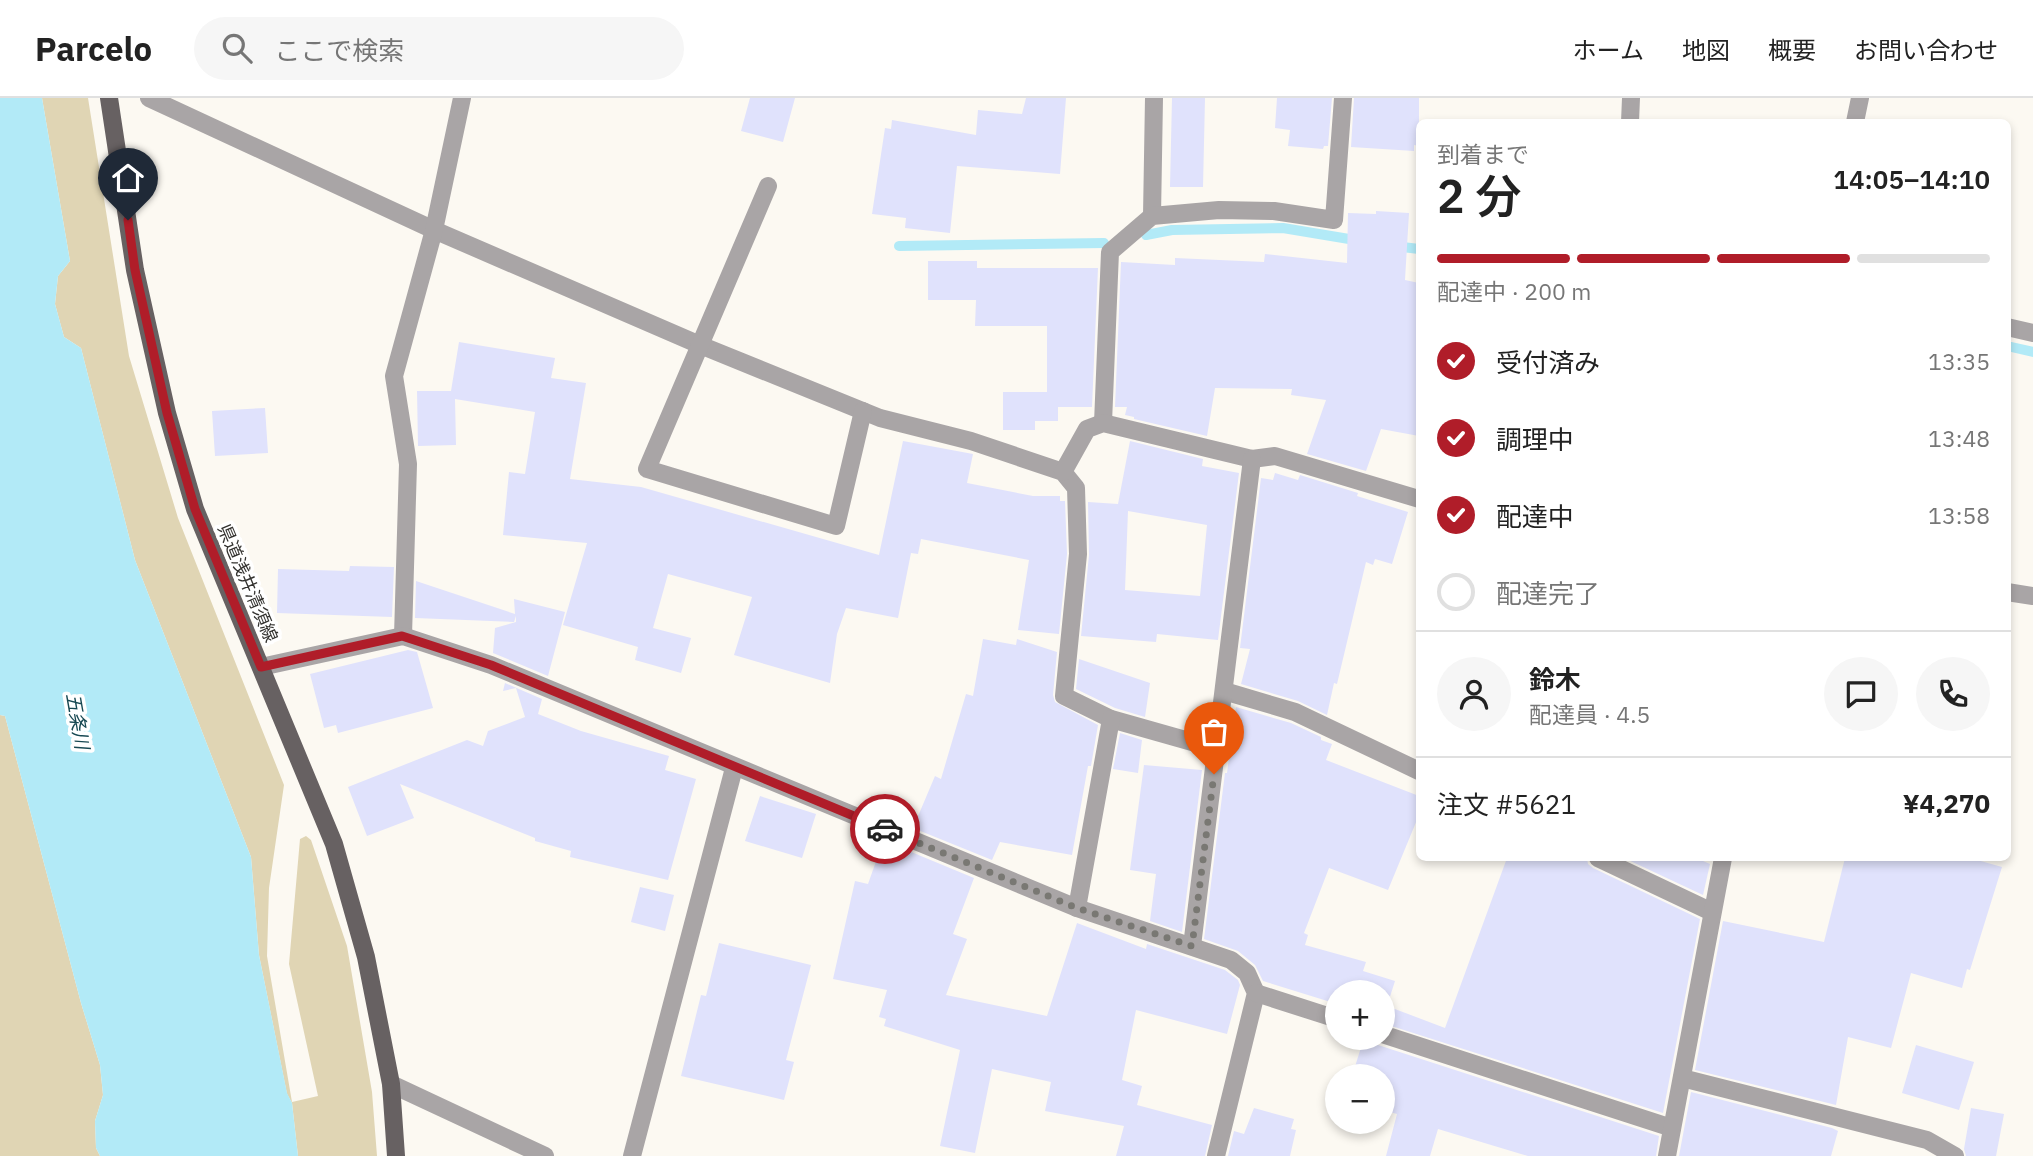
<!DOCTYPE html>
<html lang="ja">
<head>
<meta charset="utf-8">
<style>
  body { margin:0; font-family:"IBM Plex Sans","Noto Sans JP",sans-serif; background:#f6f6f6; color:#222; height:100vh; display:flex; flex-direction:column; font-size:26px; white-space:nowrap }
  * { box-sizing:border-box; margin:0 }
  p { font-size:23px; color:#767676 }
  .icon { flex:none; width:38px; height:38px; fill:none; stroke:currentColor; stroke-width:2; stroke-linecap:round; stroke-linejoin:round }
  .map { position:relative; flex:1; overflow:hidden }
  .side { position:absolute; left:1416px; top:21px; width:595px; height:742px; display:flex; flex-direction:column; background:#fff; border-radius:10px; box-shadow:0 4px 10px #0003 }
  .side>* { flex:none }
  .controls { position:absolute; left:1325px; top:882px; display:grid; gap:14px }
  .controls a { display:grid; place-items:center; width:70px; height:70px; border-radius:50%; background:#fff; box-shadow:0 4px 10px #0003; font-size:35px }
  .pin { position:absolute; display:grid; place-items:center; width:60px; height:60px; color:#fff; margin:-72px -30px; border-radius:50% 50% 50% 0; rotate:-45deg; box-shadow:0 0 7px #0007 }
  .pin .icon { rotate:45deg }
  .courier { position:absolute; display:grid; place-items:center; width:70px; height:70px; margin:-35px; border:5px solid #b01d29; border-radius:50%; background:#fff; color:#222; box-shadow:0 2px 9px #0007 }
  .overview em { font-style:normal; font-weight:600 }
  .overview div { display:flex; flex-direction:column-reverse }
  .overview { display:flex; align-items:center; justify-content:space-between; height:119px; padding:0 21px }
  h1 { font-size:46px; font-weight:600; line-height:52px }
  .bar { display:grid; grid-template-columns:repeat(4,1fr); gap:10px 7px; align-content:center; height:84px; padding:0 21px }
  .bar i { height:9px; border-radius:5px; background:#e0e0e0 }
  .bar .active { background:#b01d29 }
  .bar p { grid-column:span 4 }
  .line { display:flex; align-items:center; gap:18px; padding:0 21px; border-top:2px solid #e0e0e0 }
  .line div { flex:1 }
  .round { display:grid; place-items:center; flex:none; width:74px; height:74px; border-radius:37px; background:#f6f6f6 }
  ol { padding:0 21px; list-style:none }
  li { display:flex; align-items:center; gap:21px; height:77px }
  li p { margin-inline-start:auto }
  li .icon { padding:7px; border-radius:50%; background:#b01d29; color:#fff; stroke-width:4 }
  li:last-child { color:#767676 }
  li i { width:38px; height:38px; border:4px solid #e0e0e0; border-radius:50% }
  header { display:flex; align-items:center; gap:42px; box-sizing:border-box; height:98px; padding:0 35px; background:#fff; border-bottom:2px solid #e0e0e0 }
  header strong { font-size:33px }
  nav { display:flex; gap:38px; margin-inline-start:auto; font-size:24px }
  .search { width:490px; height:63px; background:#f6f6f6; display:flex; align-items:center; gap:18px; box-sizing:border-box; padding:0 24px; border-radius:38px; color:#767676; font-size:26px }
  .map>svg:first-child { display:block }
  .green { fill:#e0d5b4 }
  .water { fill:#b2eaf7 }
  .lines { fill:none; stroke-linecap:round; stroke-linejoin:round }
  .stream { stroke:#b2eaf7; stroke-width:10 }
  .building { fill:#e0e2fc; fill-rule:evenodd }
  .minor { stroke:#a9a5a6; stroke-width:18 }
  .major { stroke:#676162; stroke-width:18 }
  .done { stroke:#797873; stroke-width:7; stroke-dasharray:0 12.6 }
  .route { stroke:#b01d29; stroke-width:9 }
  .labels { text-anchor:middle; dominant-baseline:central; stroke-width:7; stroke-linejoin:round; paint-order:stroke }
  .street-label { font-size:18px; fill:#33322f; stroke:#fff }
  .water-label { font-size:19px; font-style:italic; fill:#174852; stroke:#fff }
</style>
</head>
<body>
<header>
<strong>Parcelo</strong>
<div class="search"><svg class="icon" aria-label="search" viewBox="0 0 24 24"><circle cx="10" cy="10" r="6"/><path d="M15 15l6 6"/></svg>ここで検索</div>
<nav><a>ホーム</a><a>地図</a><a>概要</a><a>お問い合わせ</a></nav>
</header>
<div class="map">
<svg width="2033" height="1058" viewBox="0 0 2033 1058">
  <rect width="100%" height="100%" fill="#fcf9f2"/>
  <g class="green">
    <polygon points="42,0 88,0 129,258 178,420 284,687 269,790 267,858 292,1004 318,998 289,866 300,741 306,738 311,742 347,848 372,994 377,1058 298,1058 292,1005 287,996 259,857 251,759 135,462 81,250 64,239 55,206 58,178 70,163"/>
    <polygon points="0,617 5,618 81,905 100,967 103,997 95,1023 96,1050 100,1058 0,1058"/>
  </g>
  <polygon class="water" points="0,0 42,0 70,163 58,178 55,206 64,239 81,250 135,462 251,759 259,857 287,995 292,1005 298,1058 100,1058 96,1050 95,1023 103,997 100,967 81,905 5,618 0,617"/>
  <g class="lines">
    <g class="stream">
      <polyline points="1146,137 1172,132 1283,130 1361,143"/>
      <polyline points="899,148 1104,145"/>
      <polyline points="1394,148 1419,151"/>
      <polyline points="2007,248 2033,254"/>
    </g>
  </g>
  <g class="building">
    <polygon points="750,0 795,0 783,44 741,33"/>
    <polygon points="1026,0 1066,0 1060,76 957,68 950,135 905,130 906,120 872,116 885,30 891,31 892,22 976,37 978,12 1022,16"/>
    <polygon points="1172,0 1205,0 1203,89 1170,89"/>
    <polygon points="1277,0 1332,0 1328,48 1324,48 1323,51 1288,48 1290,32 1275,30"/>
    <polygon points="1354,0 1419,0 1419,48 1414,47 1414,53 1351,49"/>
    <polygon points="1376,113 1409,115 1405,182 1419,185 1419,338 1381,331 1366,373 1307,356 1326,302 1291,297 1292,291 1215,290 1207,338 1134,321 1134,319 1125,317 1127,309 1115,309 1121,164 1175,167 1175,160 1264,164 1265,156 1347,165 1348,115 1376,116"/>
    <polygon points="928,163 977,163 977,170 1098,170 1092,309 1058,309 1058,323 1035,323 1035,332 1003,332 1003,294 1047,294 1047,228 975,228 976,202 928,202"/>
    <polygon points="459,244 555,260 551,280 586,285 570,381 641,389 879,457 903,343 973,356 967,385 1033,398 1060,398 1060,403 1065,403 1067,456 1059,536 1018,532 1029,462 921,441 918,456 911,455 898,520 846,510 837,536 830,585 734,557 752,499 668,476 653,530 691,540 681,575 635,562 638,549 563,527 587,445 503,437 509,374 525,376 535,314 455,301 456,347 418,348 417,293 451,293"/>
    <polygon points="265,310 268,355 215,358 212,313"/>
    <path d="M1130 343 1203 361 1202 368 1239 375 1218 542 1157 536 1156 544 1081 538 1089 457 1088 404 1118 406ZM1128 413 1207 427 1200 498 1125 492Z"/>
    <polygon points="1275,375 1298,382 1300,377 1358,395 1357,398 1408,414 1392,466 1375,461 1373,467 1366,464 1337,586 1334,585 1327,617 1298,603 1241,586 1250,551 1240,550 1261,380 1273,382"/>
    <polygon points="350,468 394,469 392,519 277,515 278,471 349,473"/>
    <polygon points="416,483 515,516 514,501 565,514 548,578 493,555 495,530 516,524 516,518 514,524 415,520"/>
    <polygon points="983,541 1016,547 1017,541 1057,554 1053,597 1055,604 1098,627 1091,668 1088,668 1072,757 1000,744 992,762 913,730 935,678 941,681 966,596 973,598"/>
    <polygon points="408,552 417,554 433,610 338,635 336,627 324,630 310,576"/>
    <polygon points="1079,561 1150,585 1145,619 1115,610 1076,591"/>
    <polygon points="505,585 542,601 538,616 581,633 669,658 665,672 696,681 668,782 570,759 571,753 535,743 535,740 400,686 414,720 367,738 348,689 467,642 483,648 488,633 525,619 516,590 503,593"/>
    <polygon points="1236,609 1291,625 1321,639 1321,642 1332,646 1326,662 1419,698 1419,717 1388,792 1329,770 1304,835 1308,837 1305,847 1366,864 1363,873 1395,883 1387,908 1445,930 1507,760 1587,760 1588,766 1593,770 1700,821 1663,1015 1382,925 1382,894 1337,894 1337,906 1263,883 1255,867 1238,853 1204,841 1225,675 1227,675"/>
    <polygon points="1120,635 1142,642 1138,675 1113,671"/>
    <polygon points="1144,667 1202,672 1182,834 1150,823 1156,776 1130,772"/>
    <polygon points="760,698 816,716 802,760 745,743"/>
    <polygon points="904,751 974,780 953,836 967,841 946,897 1047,918 1077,825 1146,851 1147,846 1225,872 1238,882 1240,887 1227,936 1136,912 1122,982 1142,988 1137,1007 1212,1027 1205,1058 1116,1058 1124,1028 1045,1013 1051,984 992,971 975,1055 940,1048 960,952 884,928 886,921 879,919 887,892 833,881 855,783 868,786 880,752 901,760"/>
    <polygon points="1624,760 1696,760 1710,766 1703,797"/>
    <polygon points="1845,760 1970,760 2002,769 1970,872 1967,871 1962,890 1911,875 1891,950 1848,939 1836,1007 1695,972 1723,823 1824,844"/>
    <polygon points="640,789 674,797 665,833 631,824"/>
    <polygon points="719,845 811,867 786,962 794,964 784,1002 681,978 701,897 706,898"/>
    <polygon points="1364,940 1371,940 1378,947 1659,1038 1656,1058 1528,1058 1438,1031 1430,1058 1386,1058 1397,1016 1382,1012 1382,978 1352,978"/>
    <polygon points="1916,947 1974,964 1959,1012 1902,995"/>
    <polygon points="1691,994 1832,1030 1838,1033 1831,1058 1679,1058"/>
    <polygon points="1254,1010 1294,1021 1291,1031 1296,1032 1290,1058 1228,1058 1234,1033 1244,1036"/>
    <polygon points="1971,1010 2004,1016 1996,1058 1966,1058 1964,1051"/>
  </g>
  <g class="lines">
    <g class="minor">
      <polyline points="149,0 434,132 700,247 880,320 971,343 1063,374 1076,390 1078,456 1064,598 1111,621 1217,651"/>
      <polyline points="1630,24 1631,0"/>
      <polyline points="1855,24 1860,0"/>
      <polyline points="768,88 647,371 836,428 863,313"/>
      <polyline points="1152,118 1154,0"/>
      <polyline points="2007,229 2033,235"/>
      <polyline points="1103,325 1110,154 1152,118 1219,112 1274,113 1334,122 1343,0"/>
      <polyline points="1063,374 1087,331 1103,325 1252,361 1275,358 1419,401"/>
      <polyline points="2007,494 2033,498"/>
      <polyline points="403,538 408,366 394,278 434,132 462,0"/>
      <polyline points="261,569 403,538 491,567 1077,810 1231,862 1247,875 1256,895 1216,1058"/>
      <polyline points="1224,593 1295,614 1419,673"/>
      <polyline points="1598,760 1712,814"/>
      <polyline points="1077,810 1111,621"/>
      <polyline points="1192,848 1252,361"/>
      <polyline points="1256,895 1337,921"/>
      <polyline points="1382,936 1672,1030"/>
      <polyline points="1682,980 1927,1042 1955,1058"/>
      <polyline points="391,986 545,1058"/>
      <polyline points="632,1058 734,670"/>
      <polyline points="1667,1058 1723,760"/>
    </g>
    <polyline class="major" points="109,0 135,172 167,315 195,411 334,746 366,859 391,986 396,1058"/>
  </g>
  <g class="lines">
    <polyline class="done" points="885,731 1077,810 1192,848 1214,676"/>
    <polyline class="route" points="128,122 135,172 167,315 195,411 261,569 402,538 491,567 885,731"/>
  </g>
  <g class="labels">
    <g class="street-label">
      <text transform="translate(248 485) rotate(67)">県道浅井清須線</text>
    </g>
    <g class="water-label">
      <text transform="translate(78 623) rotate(80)">五条川</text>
    </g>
  </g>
</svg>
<div class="controls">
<a>+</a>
<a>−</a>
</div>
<div class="pin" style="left:1214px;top:676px;background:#ea580c"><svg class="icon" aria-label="bag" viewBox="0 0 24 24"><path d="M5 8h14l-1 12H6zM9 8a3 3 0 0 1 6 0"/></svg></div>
<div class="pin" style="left:128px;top:122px;background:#1f2937"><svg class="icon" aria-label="home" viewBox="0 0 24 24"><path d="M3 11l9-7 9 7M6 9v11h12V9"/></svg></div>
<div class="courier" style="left:885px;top:731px"><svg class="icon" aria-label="car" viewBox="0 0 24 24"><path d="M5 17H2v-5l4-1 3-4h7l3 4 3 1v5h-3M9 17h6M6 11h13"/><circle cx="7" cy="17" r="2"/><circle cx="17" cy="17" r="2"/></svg></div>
<section class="side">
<div class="overview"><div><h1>2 分</h1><p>到着まで</p></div><em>14:05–14:10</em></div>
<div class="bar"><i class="active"></i><i class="active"></i><i class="active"></i><i></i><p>配達中 · 200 m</p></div>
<ol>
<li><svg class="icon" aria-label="check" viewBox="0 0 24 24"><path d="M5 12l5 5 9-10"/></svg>受付済み<p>13:35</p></li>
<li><svg class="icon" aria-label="check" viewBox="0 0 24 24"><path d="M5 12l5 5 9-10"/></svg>調理中<p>13:48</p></li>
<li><svg class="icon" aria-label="check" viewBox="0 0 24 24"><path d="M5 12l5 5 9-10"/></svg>配達中<p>13:58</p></li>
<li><i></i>配達完了</li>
</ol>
<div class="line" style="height:126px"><a class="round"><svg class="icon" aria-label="person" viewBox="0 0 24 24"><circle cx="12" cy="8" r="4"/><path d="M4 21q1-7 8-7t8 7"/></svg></a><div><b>鈴木</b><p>配達員 · 4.5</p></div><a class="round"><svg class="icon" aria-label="chat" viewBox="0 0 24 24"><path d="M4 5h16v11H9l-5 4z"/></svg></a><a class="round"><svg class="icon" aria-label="phone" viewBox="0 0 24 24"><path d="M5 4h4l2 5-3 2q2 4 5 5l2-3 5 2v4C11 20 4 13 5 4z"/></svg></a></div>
<div class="line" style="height:91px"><div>注文 #5621</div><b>¥4,270</b></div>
</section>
</div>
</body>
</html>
